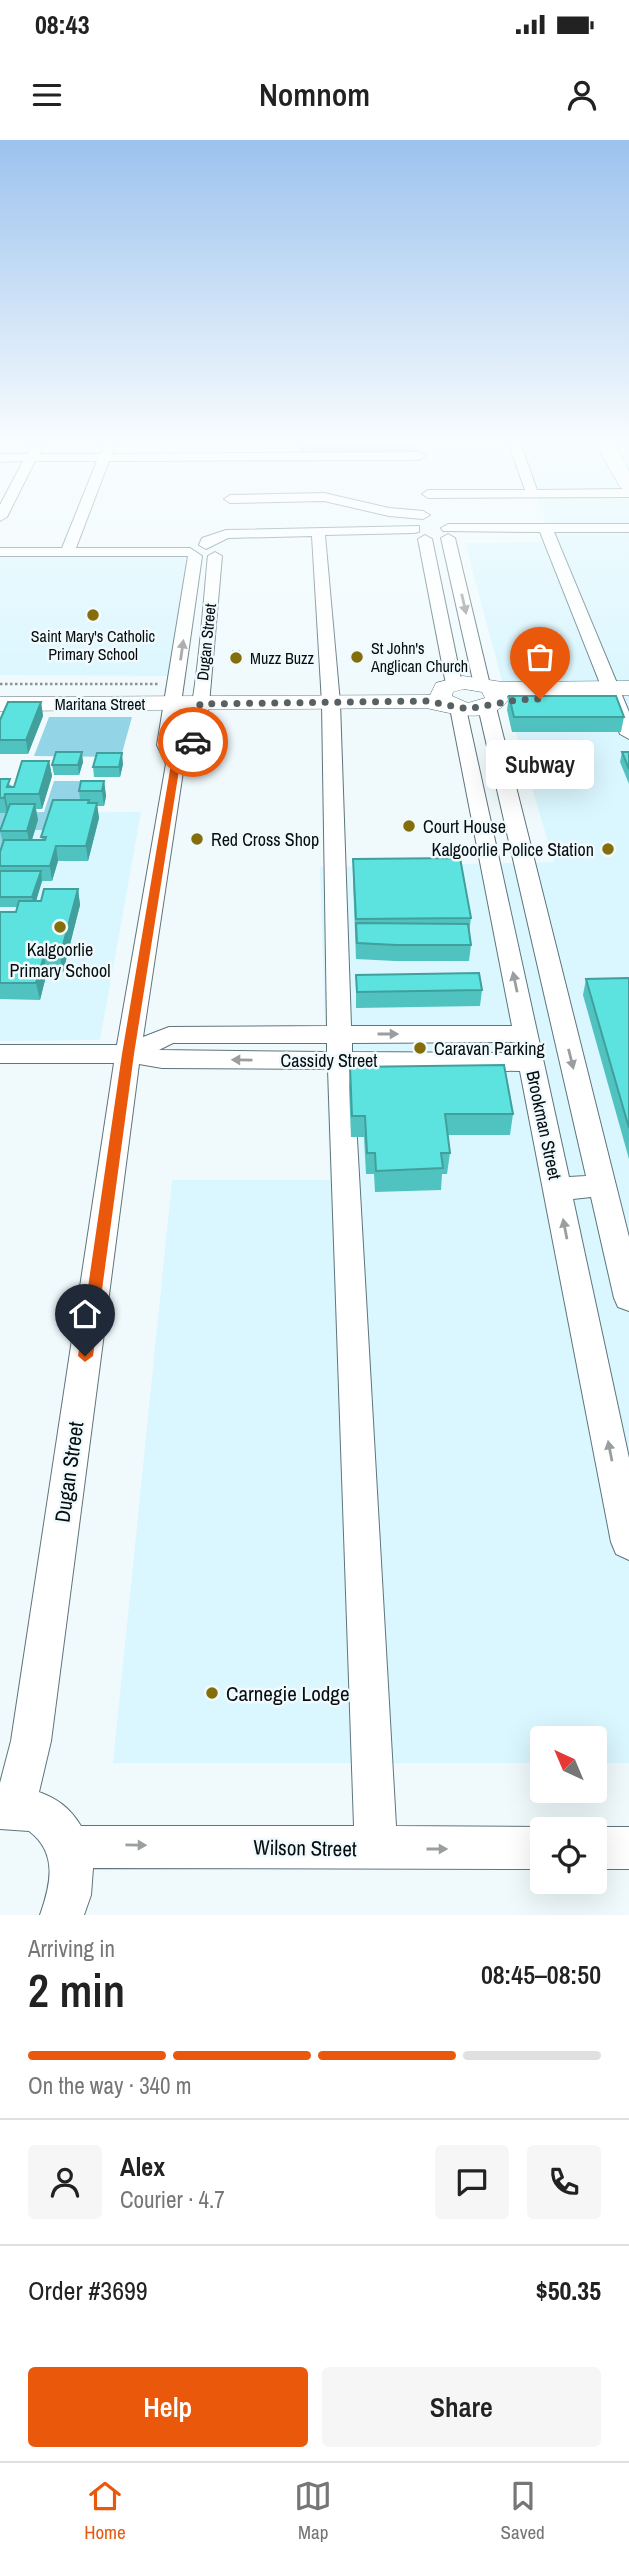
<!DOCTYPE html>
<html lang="en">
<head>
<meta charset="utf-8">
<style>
  body { margin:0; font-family:"Archivo Narrow",sans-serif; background:#f6f6f6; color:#222; height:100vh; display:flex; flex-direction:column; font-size:26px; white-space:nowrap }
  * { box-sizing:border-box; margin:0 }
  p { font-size:23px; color:#767676 }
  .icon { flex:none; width:38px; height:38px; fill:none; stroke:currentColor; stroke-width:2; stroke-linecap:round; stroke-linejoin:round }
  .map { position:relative; height:1775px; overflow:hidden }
  .side { display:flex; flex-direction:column; background:#fff; flex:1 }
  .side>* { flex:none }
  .needle { width:46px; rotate:316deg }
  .controls { position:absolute; left:530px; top:1586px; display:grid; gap:14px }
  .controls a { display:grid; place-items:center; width:77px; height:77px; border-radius:7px; background:#fff; box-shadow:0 7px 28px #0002; font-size:35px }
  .pin { position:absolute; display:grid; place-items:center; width:60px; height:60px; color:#fff; margin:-72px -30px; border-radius:50% 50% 50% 0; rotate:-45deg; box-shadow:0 0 7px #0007 }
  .pin .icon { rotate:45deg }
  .courier { position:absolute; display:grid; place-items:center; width:70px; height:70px; margin:-35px; border:5px solid #ea580c; border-radius:50%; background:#fff; color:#222; box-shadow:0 2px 9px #0007 }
  .bubble { position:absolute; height:49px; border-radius:7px; background:#fff; box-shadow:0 7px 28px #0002; font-size:23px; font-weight:600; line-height:49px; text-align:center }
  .headline em { font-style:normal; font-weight:600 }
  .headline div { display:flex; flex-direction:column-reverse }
  .headline { display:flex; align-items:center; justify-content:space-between; height:119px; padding:0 28px }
  h1 { font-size:46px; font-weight:600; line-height:52px }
  .bar { display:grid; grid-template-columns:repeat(4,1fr); gap:10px 7px; align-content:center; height:84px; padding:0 28px }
  .bar i { height:9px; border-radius:5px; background:#e0e0e0 }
  .bar .active { background:#ea580c }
  .bar p { grid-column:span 4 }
  .line { display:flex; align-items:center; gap:18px; padding:0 28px; border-top:2px solid #e0e0e0 }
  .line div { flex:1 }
  .round { display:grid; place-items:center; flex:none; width:74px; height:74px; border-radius:7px; background:#f6f6f6 }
  .action { display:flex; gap:14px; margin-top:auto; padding:14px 28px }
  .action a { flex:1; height:80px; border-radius:7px; background:#ea580c; color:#fff; font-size:28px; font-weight:600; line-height:80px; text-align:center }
  .action a+a { background:#f6f6f6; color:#222 }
  .status { display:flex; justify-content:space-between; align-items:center; height:49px; padding:0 35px; background:#fff; direction:ltr }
  .status svg { height:19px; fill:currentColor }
  header { display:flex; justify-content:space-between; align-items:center; height:91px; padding:0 28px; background:#fff; font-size:32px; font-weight:600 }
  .dock { display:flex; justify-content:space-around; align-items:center; height:98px; border-top:2px solid #e0e0e0; background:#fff; font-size:19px; color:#767676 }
  .dock a { display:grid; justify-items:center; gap:4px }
  .dock .active { color:#ea580c }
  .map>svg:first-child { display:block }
  .built { fill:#daf6fe }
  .green { fill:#93d5e6 }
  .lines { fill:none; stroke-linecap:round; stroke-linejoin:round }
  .minor-casing { stroke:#5e757c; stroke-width:2 }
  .major-casing { stroke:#5e757c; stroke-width:1 }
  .highway-casing { stroke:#5e757c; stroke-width:1 }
  .path { stroke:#879093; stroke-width:2.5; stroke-dasharray:2.5 2.5; stroke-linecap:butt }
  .minor { fill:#fff; fill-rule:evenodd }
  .major { fill:#fff; fill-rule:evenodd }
  .highway { fill:#fff; fill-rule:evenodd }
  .wall { fill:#50c3c0 }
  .shaded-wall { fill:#419f9c }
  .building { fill:#5de3df; stroke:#419f9c; stroke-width:2 }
  .oneway { fill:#9b9e9f }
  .route { fill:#ea580c }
  .done { stroke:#576063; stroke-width:7; stroke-dasharray:0 12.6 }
  .poi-dot { fill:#846e0c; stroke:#f0fafd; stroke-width:2.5 }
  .labels { text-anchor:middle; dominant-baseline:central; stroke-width:5; stroke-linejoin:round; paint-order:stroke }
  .far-poi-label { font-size:16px; fill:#050d10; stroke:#f0fafd; text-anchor:start }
  .far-street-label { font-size:16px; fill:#050d10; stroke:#f0fafd }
  .poi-label { font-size:18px; fill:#050d10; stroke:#f0fafd; text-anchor:start }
  .street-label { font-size:18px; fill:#050d10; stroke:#f0fafd }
  .near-street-label { font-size:21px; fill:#050d10; stroke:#f0fafd }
  .near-poi-label { font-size:21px; fill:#050d10; stroke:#f0fafd; text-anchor:start }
</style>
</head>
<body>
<div class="status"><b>08:43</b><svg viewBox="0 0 49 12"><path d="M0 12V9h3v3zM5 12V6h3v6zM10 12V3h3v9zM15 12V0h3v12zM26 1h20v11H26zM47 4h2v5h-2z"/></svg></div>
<header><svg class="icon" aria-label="menu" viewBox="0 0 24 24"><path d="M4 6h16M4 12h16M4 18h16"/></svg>Nomnom<svg class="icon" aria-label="person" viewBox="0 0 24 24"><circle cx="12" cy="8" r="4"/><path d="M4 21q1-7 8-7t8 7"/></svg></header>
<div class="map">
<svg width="629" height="1775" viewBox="0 0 629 1775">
  <rect width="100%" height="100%" fill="#f0fafd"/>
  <g class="built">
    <polygon points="514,302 629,302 629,1623 595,1623 595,1598 542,1598 542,1623 113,1623 172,1040 330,1040 320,727 554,722 519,604 465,403 543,402 545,380"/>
    <polygon points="0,412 190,412 178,536 0,535"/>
    <polygon points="141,672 100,900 0,901 0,673"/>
  </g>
  <g class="green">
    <polygon points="300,302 415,302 419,316 302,317"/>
    <polygon points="49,577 132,577 121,617 34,616"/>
    <polygon points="54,641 87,641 77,675 52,690 34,690 0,716 0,673 44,672"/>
  </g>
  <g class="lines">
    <g class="minor-casing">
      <g id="minor">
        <polygon points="508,302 520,302 537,350 629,349 629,357 428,358 422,354 428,350 525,350"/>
        <path d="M109 303 115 306 112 314 419 312 425 316 419 320 109 321 76 408H190L202 416 175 605 178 610C196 591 204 450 208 416L215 412 222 416 209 564 201 606 184 625 143 897 169 887 327 886 322 563 312 396 228 398 206 409 199 405 202 398 226 390 419 386V392L414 393 325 395 340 563 351 886H512L450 568 459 563 465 564 569 1037 586 1036 478 567 487 562 496 567 629 1097V1171L618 1167 614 1158 591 1057 573 1059 629 1318V1420L616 1414 611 1402 520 931 353 929 396 1686 542 1687 547 1689H542V1729L93 1728 91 1755 84 1775H40C51 1744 58 1713 29 1691L0 1689V1643L11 1601 114 923H0V905H117L166 624 157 605 188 416H0V408H62L97 321H35L7 377 0 381V365L23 321 0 322V314H27L33 305 37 304 43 307 39 314H100L105 304ZM515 902 517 913 352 912V903ZM173 903H327V912L159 910ZM139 924 162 928 328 929 354 1686H81C70 1668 58 1659 39 1652L51 1601Z"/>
        <polygon points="324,353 389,368 423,371 430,375 423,379 389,376 324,361 230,363 224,359 230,355"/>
        <polygon points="448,384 629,384 629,392 554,392 629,572 629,599 620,594 540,392 443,391 441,388"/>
        <polygon points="448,394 455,398 490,545 482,550 474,545 441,398"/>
        <polygon points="425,395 432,399 462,544 454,549 446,544 418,399"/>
        <polygon points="595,1687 629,1687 629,1729 595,1729 595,1689 590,1689"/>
      </g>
    </g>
    <g class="major-casing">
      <path id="major" d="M463 536 502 542 629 541V555L507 556 508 560C490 586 451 573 426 568L0 571V557L430 555 436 543ZM464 549 482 552 485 558 468 563 452 556 453 552Z"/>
    </g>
    <g class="highway-casing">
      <polygon id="highway" points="595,302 613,302 629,331 629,353 620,347"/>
    </g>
    <polyline class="path" points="0,544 159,544"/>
    <use href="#minor" class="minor"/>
    <use href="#major" class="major"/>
    <use href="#highway" class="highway"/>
  </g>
  <g class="wall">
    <polygon points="239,516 239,524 232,524 232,519"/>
    <polygon points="509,556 624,577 621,592 512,592 507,570"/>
    <polygon points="41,562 43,576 28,614 0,614 0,580"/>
    <polygon points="541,605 587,623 585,633 545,633 539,615"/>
    <polygon points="622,612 629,612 629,644 620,622"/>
    <polygon points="49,621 52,636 42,669 36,669 38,680 32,700 42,700 41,697 80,660 79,651 104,641 106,656 104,666 97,666 99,678 88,721 58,721 52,741 42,741 36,761 41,761 78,749 80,765 63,832 47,832 40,860 0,859 0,772 16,772 17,767 0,767 0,712 3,704 0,691 7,673 0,673 0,639 14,647"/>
    <polygon points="83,622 79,635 54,635 52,625"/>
    <polygon points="123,624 120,637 94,637 93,627"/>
    <polygon points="353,719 471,778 469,793 471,805 469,821 395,821 356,819 353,739"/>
    <polygon points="356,835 482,850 480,866 356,868"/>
    <polygon points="629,838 629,1019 583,855 586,839"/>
    <polygon points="350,927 513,974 510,995 448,995 450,1013 447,1034 442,1034 441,1050 375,1052 374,1034 366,1034 364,997 351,997 349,948"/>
  </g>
  <g class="shaded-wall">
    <polygon points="41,562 43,576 28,614 26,600"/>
    <polygon points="82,612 83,622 79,635 78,625"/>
    <polygon points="122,613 123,624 120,637 119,627"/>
    <polygon points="49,621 52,636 42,669 39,654"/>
    <polygon points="104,641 106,656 104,666 102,651"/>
    <polygon points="5,654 8,669 7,673 4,658"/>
    <polygon points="97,663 99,678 88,721 86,706"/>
    <polygon points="35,664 38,680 30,706 27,691"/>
    <polygon points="56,706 58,721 52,741 50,726"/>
    <polygon points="41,731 42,741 34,768 32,757"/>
    <polygon points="78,749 80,765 63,832 60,816"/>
    <polygon points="44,816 47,832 40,860 36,843"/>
  </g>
  <g class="building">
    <polygon points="233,511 239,511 238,519 232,519"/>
    <polygon points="509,556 616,556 624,577 514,577"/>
    <polygon points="8,562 41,562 26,600 0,600 0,580"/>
    <polygon points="541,605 582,608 587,623 546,623"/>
    <polygon points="56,612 82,612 78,625 52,625"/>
    <polygon points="622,612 629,612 629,629"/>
    <polygon points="97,613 122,613 119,627 93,627"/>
    <polygon points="22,621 49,621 39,654 5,654 4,658 0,658 0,639 10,639 7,647 14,647"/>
    <polygon points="81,641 104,641 102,651 79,651"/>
    <polygon points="53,660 89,660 88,663 97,663 86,706 56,706 50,726 0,726 0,712 4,700 45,700 46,697 41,697"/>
    <polygon points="10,664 35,664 27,691 0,691"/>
    <polygon points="460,718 471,778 356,779 353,719"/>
    <polygon points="0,731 41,731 32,757 0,757"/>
    <polygon points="44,749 78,749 60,816 44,816 36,843 0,843 0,772 16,772 19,761 41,761"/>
    <polygon points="356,783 468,784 471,805 396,805 357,803"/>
    <polygon points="479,833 482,850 357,852 356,835"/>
    <polygon points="629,838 629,988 586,839"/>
    <polygon points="504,925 513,974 445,974 450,1013 441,1013 443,1028 376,1031 375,1013 367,1013 365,976 352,976 350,927"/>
  </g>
  <defs><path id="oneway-solid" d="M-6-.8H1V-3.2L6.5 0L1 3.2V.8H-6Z" transform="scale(1.75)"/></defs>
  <g class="oneway">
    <use href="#oneway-solid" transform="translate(464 464) rotate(77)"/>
    <use href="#oneway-solid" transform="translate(182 510) rotate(-82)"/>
    <use href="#oneway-solid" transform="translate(515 842) rotate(-102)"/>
    <use href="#oneway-solid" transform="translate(388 894)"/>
    <use href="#oneway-solid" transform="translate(571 919) rotate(76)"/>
    <use href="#oneway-solid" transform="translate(242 920) rotate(-179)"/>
    <use href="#oneway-solid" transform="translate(565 1089) rotate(-101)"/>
    <use href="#oneway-solid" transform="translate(610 1311) rotate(-101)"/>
    <use href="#oneway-solid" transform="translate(136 1705) rotate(1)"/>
    <use href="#oneway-solid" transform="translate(437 1709)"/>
  </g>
  <linearGradient id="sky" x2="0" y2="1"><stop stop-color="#9cc2ee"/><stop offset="0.55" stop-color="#f8fdfe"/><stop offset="1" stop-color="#f8fdfe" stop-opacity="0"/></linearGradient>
  <rect width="629" height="550" fill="url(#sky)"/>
  <polygon class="route" points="193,599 197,602 180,624 134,914 93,1216 85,1222 78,1216 122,914 171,624"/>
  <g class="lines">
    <polyline class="done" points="193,602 200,564 426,561 468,569 516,560 540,559"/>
  </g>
  <g class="poi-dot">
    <circle cx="93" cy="475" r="7"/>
    <circle cx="357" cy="517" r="7"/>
    <circle cx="236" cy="518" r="7"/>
    <circle cx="409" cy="686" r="7"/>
    <circle cx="197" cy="699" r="7"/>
    <circle cx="608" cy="709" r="7"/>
    <circle cx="60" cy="787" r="7"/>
    <circle cx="420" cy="908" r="7"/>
    <circle cx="212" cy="1553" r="7"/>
  </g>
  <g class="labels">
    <g class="far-poi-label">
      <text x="93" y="496" text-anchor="middle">Saint Mary's Catholic<tspan x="93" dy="18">Primary School</tspan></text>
      <text x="371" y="508">St John's<tspan x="371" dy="18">Anglican Church</tspan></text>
      <text x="250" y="518">Muzz Buzz</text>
    </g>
    <g class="far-street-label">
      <text transform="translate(206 502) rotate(-84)">Dugan Street</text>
      <text x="100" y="564">Maritana Street</text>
    </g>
    <g class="poi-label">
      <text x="423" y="686">Court House</text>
      <text x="211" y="699">Red Cross Shop</text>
      <text x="594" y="709" text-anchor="end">Kalgoorlie Police Station</text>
      <text x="60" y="809" text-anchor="middle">Kalgoorlie<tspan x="60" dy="21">Primary School</tspan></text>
      <text x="434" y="908">Caravan Parking</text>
    </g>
    <g class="street-label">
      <text x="329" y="920">Cassidy Street</text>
      <text transform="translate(544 985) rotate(78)">Brookman Street</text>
    </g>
    <g class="near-street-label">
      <text transform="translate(69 1332) rotate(-82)">Dugan Street</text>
      <text transform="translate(305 1708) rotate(1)">Wilson Street</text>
    </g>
    <g class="near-poi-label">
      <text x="226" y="1553">Carnegie Lodge</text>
    </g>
  </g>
</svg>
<div class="controls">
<a><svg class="needle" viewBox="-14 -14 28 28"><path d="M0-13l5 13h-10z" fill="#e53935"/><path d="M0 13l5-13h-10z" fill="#767676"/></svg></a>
<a><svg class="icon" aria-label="locate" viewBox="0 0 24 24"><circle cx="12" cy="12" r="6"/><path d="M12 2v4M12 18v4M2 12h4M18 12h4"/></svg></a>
</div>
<div class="pin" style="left:540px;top:559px;background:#ea580c"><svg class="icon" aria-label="bag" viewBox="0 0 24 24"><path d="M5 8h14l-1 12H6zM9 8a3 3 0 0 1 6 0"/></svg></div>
<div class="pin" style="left:85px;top:1216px;background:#1f2937"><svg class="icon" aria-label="home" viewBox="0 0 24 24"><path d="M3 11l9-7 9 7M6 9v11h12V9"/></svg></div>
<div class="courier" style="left:193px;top:602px"><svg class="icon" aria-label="car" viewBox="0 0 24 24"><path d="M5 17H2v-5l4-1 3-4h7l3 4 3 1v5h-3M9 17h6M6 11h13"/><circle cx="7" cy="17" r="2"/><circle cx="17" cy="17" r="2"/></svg></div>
<div class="bubble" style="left:486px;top:600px;width:108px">Subway</div>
</div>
<section class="side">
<div class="headline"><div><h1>2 min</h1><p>Arriving in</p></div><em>08:45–08:50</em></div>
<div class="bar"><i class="active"></i><i class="active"></i><i class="active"></i><i></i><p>On the way · 340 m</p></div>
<div class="line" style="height:126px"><a class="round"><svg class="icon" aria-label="person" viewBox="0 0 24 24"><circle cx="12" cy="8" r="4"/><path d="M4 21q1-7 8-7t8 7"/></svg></a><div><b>Alex</b><p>Courier · 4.7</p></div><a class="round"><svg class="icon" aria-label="chat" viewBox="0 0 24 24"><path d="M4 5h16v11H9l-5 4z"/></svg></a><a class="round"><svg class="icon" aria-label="phone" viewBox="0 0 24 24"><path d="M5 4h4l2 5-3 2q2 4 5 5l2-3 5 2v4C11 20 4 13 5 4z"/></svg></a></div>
<div class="line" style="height:91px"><div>Order #3699</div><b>$50.35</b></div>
<div class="action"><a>Help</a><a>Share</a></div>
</section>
<nav class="dock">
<a class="active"><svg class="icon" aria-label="home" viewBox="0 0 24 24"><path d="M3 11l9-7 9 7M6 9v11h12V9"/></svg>Home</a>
<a><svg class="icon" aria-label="map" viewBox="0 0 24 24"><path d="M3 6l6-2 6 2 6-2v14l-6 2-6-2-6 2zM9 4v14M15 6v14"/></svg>Map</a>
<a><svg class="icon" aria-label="saved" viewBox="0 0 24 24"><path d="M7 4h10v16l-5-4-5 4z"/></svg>Saved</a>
</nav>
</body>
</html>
